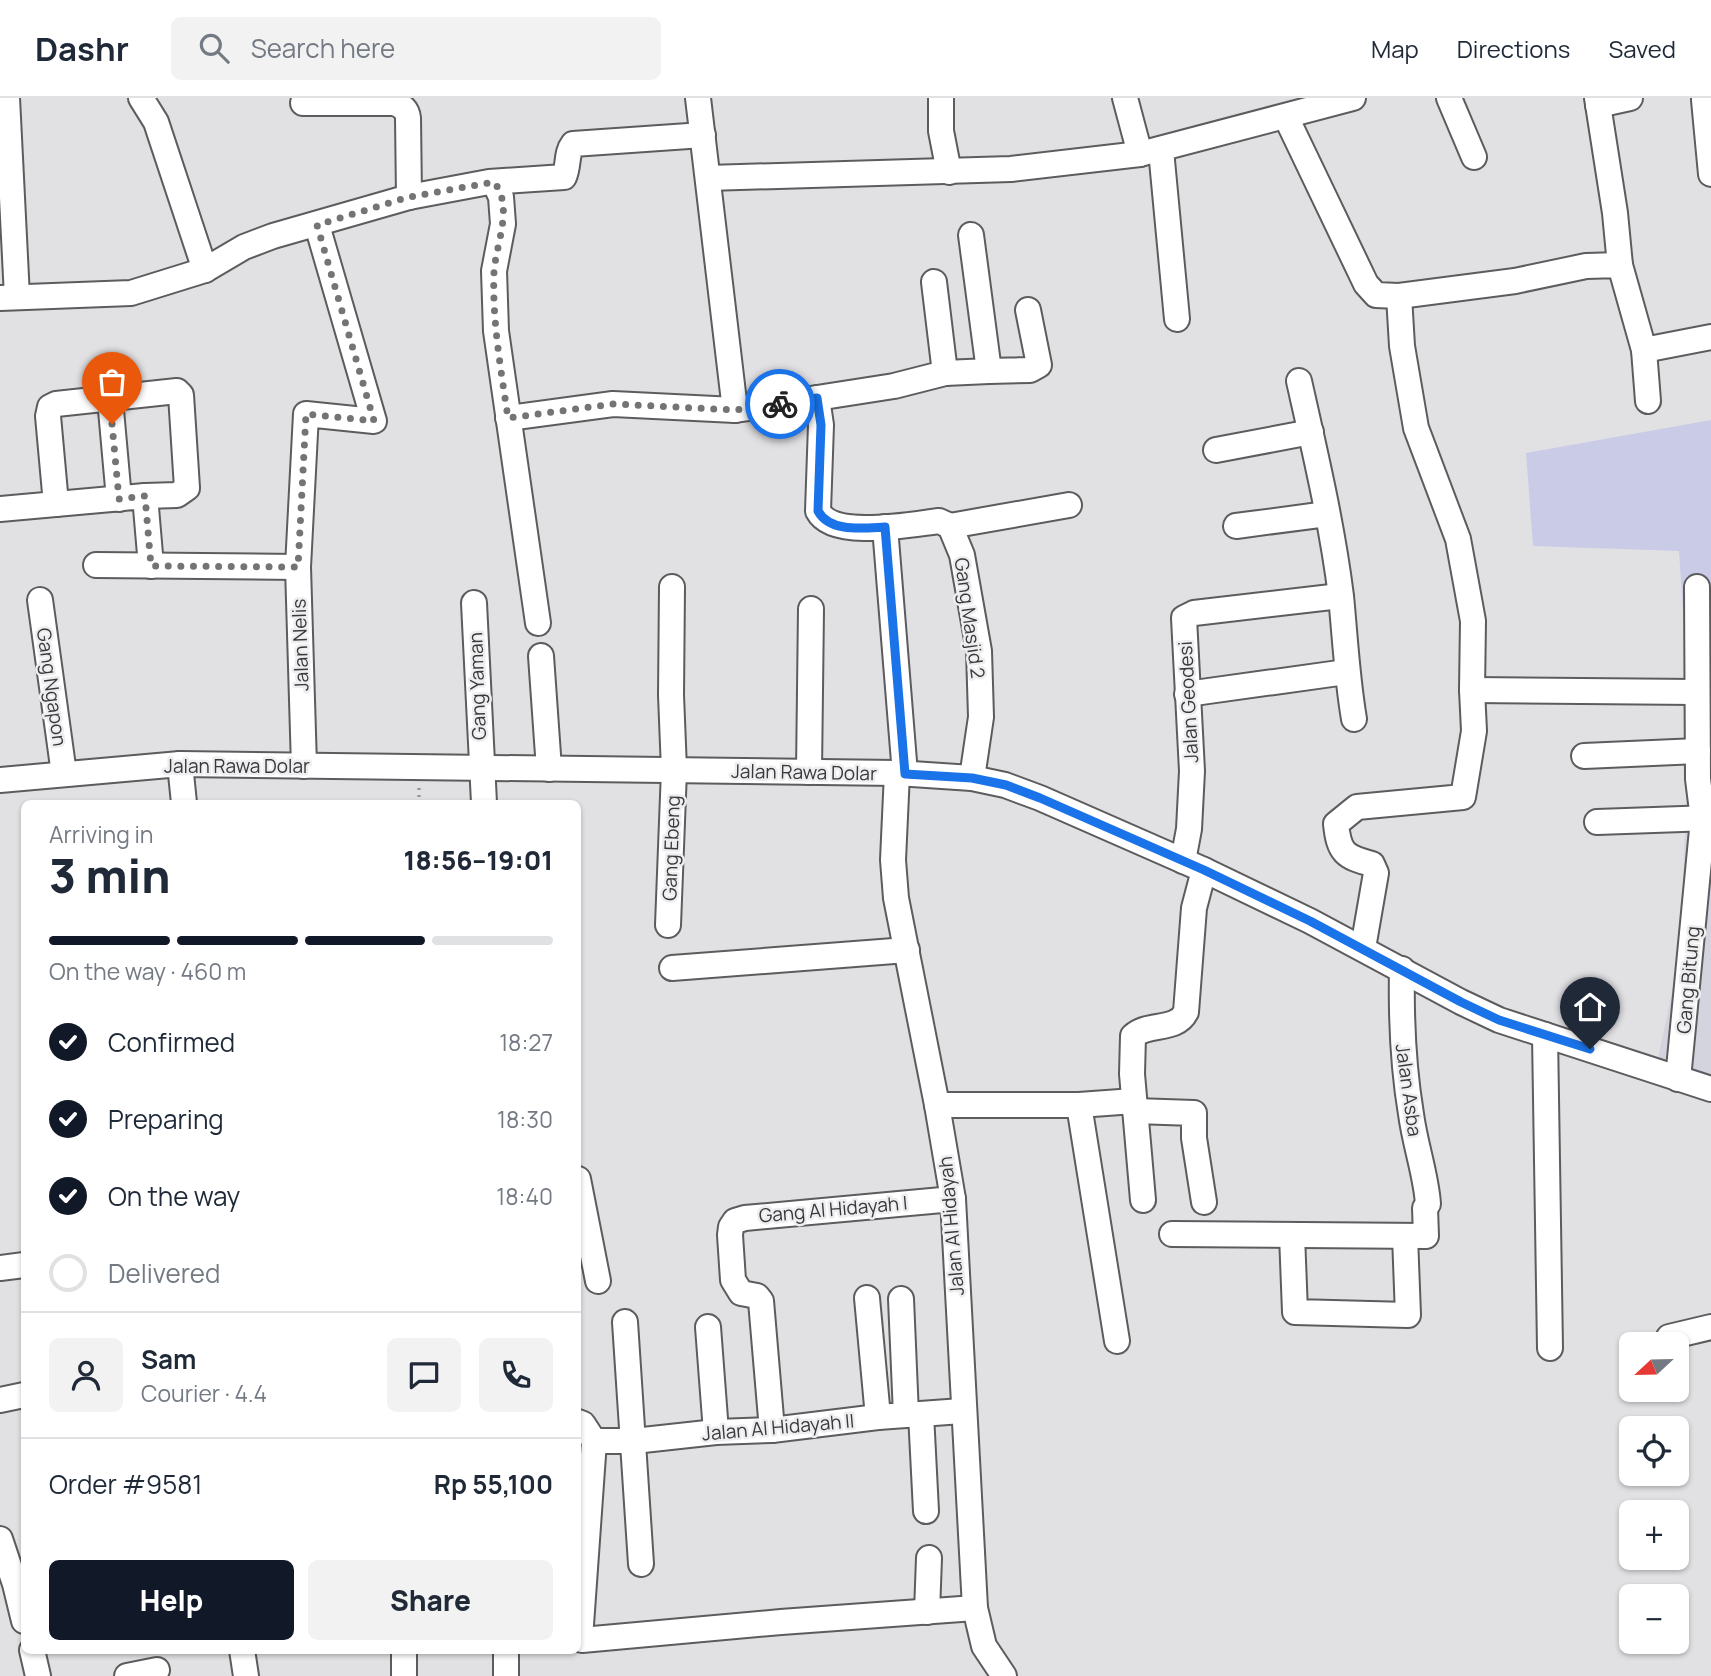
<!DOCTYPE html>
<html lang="en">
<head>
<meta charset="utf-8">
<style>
  body { margin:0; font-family:Manrope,sans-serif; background:#f2f2f3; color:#1f2937; height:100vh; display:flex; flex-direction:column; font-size:26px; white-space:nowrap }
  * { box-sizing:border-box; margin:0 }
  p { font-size:23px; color:#747a83 }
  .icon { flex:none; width:38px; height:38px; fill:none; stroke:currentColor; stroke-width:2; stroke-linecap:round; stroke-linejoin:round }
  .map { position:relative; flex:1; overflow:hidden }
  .details { position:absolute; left:21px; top:702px; width:560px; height:854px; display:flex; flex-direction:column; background:#fff; border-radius:10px; box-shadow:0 2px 5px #0004 }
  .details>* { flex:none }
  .needle { width:46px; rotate:248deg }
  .tools { position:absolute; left:1619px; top:1234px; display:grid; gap:14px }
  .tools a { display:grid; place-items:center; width:70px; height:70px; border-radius:10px; background:#fff; box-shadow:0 2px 5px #0004; font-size:35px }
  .pin { position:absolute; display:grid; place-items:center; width:60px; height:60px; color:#fff; margin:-72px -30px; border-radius:50% 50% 50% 0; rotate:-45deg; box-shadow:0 0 7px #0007 }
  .pin .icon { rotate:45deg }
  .courier { position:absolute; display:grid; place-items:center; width:70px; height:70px; margin:-35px; border:5px solid #1a73e8; border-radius:50%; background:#fff; color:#222; box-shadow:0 2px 9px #0007 }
  .head em { font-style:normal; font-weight:800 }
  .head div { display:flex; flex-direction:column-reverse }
  .head { display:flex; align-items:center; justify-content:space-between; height:119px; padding:0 28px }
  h1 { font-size:46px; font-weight:800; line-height:52px }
  .bar { display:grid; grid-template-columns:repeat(4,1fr); gap:10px 7px; align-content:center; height:84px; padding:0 28px }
  .bar i { height:9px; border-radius:5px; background:#e0e1e3 }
  .bar .active { background:#111827 }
  .bar p { grid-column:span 4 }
  .line { display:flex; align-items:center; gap:18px; padding:0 28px; border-top:2px solid #e0e1e3 }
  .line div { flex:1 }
  .round { display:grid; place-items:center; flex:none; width:74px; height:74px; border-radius:10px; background:#f2f2f3 }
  ol { padding:0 28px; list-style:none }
  li { display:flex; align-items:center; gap:21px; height:77px }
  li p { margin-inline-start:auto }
  li .icon { padding:7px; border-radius:50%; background:#111827; color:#fff; stroke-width:4 }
  li:last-child { color:#747a83 }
  li i { width:38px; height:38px; border:4px solid #e0e1e3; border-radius:50% }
  .action { display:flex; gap:14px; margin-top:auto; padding:14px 28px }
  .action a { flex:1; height:80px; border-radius:10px; background:#111827; color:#fff; font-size:28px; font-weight:800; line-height:80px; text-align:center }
  .action a+a { background:#f2f2f3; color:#1f2937 }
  header { display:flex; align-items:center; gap:42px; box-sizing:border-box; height:98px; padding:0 35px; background:#fff; border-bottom:2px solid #e0e1e3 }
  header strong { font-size:33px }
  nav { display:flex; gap:38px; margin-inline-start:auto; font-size:24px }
  .search { width:490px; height:63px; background:#f2f2f3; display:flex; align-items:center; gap:18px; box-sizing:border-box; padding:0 24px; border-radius:10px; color:#747a83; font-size:26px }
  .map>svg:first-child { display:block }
  .built { fill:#d3d4dd }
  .green { fill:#cacbe6 }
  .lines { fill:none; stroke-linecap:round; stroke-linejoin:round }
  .minor-casing { stroke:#5c5c5e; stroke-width:28 }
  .path { stroke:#979799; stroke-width:3.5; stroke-dasharray:2 5; stroke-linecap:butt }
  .minor { stroke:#fff; stroke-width:24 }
  .done { stroke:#747476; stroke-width:7; stroke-dasharray:0 12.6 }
  .route { stroke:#1a73e8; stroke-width:9 }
  .labels { text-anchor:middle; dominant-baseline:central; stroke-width:5; stroke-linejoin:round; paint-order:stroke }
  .street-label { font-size:19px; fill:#39393a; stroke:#eeeef1 }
</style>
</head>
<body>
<header>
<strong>Dashr</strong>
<div class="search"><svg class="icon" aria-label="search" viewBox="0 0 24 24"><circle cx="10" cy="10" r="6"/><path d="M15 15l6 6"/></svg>Search here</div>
<nav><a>Map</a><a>Directions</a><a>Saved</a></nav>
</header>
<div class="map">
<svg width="1711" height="1578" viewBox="0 0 1711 1578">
  <rect width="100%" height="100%" fill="#e1e1e4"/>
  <polygon class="built" points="1689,600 1711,600 1711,978 1658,960 1681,851"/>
  <polygon class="green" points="1711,322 1711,600 1689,600 1679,453 1533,448 1526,355"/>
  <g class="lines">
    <g class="minor-casing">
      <g id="minor">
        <polyline points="7,0 17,199"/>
        <polyline points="141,0 156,24 205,172"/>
        <polyline points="698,0 735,312"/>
        <polyline points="941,0 941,33 949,74"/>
        <polyline points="1125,0 1140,56 1353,0"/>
        <polyline points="1449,0 1474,59"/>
        <polyline points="1597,0 1615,115 1620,167"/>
        <polyline points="1704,2 1711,76"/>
        <path d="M303 5H394C402 8 407 11 408 20L409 99"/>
        <polyline points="1598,7 1630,0"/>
        <polyline points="1286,19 1366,186 1376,197 1399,198 1515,183 1586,168 1620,167 1644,252 1648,303"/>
        <polyline points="1161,52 1177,221"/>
        <polyline points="708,80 1011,71 1140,56"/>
        <polyline points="494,84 501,99 503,126 494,173 496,233 538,525"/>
        <polyline points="934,184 945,275"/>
        <path d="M0 200 131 195 205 172 244 149 273 138 409 99 489 84 564 79C569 68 566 55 573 46L703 37"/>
        <polyline points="1644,252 1711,239"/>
        <polyline points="989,273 1030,272 1039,267 1028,212"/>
        <path d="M1299 283C1315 354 1332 426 1341 498 1345 539 1347 580 1354 621"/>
        <polyline points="817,300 894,288 945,275 989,273 971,137"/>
        <polyline points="110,301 119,401"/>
        <path d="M508 320 613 306 735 312 817 300 821 327 818 413C833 442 912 426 939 423L950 428 962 457 979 553 981 619 972 680"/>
        <polyline points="1216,352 1311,334"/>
        <polyline points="56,406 48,318 50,309 56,306 177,293 181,297 187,390 177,397 145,398"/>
        <polyline points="0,411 145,398 151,468"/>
        <polyline points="950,428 1069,407"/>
        <polyline points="1236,428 1327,416"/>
        <polyline points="885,429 905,676"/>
        <polyline points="96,467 298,469"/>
        <polyline points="40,502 64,676"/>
        <polyline points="474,505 484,705"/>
        <polyline points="541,558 549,671"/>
        <polyline points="1472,592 1696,594"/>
        <polyline points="1187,596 1346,574"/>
        <polyline points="1584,658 1698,653"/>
        <polyline points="180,666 184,705"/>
        <polyline points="304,668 298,469 306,316 374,323 317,127"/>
        <polyline points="809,674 811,511"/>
        <polyline points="897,675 893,762 896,800 937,1007 953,1101 975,1510 984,1548 1004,1578"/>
        <polyline points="0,682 180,666 897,675 972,680 1005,687 1040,700 1204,772 1310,823 1461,904 1499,922 1711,991"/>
        <polyline points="1597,724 1711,720"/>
        <polyline points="1183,763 1189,731 1192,673 1184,520 1194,515 1340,498"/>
        <polyline points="668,827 674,672 671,597 672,489"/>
        <path d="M1363 850 1376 775 1372 766C1345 759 1339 755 1336 726L1357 709 1463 699 1474 633 1472 592 1473 523 1458 441 1416 330 1402 248 1399 198"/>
        <polyline points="672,870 907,852"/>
        <polyline points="1545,937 1550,1250"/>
        <polyline points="1678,981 1703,721 1698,681 1697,489"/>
        <polyline points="937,1007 1079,1007 1134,1003"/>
        <polyline points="1079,1007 1117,1243"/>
        <polyline points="1135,1013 1194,1015 1194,1040 1204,1104"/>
        <polyline points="578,1081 598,1183"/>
        <path d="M1143 1102 1132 976 1133 938C1148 924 1176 934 1186 914L1194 810 1204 772"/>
        <path d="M1172 1136 1426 1138 1425 1110 1428 1106C1426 1076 1415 1047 1411 1016 1403 968 1401 920 1402 871"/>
        <polyline points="1292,1137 1295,1214 1408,1217 1405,1138"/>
        <polyline points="0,1170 24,1167"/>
        <polyline points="867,1200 878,1319"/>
        <polyline points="901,1201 906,1317"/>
        <polyline points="625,1224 641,1466"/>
        <polyline points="708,1229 716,1334"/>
        <polyline points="1665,1246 1669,1239 1711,1229"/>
        <polyline points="0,1302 24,1297"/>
        <polyline points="921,1316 926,1413"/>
        <polyline points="578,1324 583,1326 594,1343 580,1541 582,1542 781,1524 975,1510"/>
        <polyline points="772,1332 761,1203 757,1198 741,1195 733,1182 730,1137 731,1129 735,1123 745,1120 953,1101"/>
        <polyline points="594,1343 634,1343 716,1334 772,1332 878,1319 962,1313"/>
        <polyline points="0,1441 15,1486 24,1523"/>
        <polyline points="927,1514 929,1460"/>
        <polyline points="32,1552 38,1578"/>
        <polyline points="242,1552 246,1578"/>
        <polyline points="404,1552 404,1578"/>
        <polyline points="127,1578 157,1572"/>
        <polyline points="506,1578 506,1552"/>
      </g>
    </g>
    <polyline class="path" points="419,690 419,705"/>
    <use href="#minor" class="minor"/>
  </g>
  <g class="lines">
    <path class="done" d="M112 326 119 401 145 398 151 468 298 469 306 316 374 323 317 127 409 99 494 84C514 109 496 145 494 174 492 222 501 272 508 320L613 306 735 312 780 306"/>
    <path class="route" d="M780 306 817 300 821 327 818 413C830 435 864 430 885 429L905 676 972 680 1006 687 1040 700 1204 772 1310 823 1461 904 1499 922 1590 951"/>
  </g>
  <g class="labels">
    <g class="street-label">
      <text transform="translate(970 520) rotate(82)">Gang Masjid 2</text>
      <text transform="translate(300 547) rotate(-92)">Jalan Nelis</text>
      <text transform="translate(477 588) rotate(-92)">Gang Yaman</text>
      <text transform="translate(52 589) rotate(82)">Gang Ngapon</text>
      <text transform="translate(1188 604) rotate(-93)">Jalan Geodesi</text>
      <text x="237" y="668">Jalan Rawa Dolar</text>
      <text transform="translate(804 674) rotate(1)">Jalan Rawa Dolar</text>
      <text transform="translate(671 750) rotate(-88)">Gang Ebeng</text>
      <text transform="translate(1688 882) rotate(-85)">Gang Bitung</text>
      <text transform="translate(1409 992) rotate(82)">Jalan Asba</text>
      <text transform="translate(833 1111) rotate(-5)">Gang Al Hidayah I</text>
      <text transform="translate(951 1128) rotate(-95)">Jalan Al Hidayah</text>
      <text transform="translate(778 1329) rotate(-5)">Jalan Al Hidayah II</text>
    </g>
  </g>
</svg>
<div class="tools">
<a><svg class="needle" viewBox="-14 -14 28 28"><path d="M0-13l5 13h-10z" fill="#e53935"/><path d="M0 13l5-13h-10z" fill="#747a83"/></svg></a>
<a><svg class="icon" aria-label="locate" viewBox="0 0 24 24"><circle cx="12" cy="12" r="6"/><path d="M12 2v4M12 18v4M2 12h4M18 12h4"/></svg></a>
<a>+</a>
<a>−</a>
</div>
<div class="pin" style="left:112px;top:326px;background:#ea580c"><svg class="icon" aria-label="bag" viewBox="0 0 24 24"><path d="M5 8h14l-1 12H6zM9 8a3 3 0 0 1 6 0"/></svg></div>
<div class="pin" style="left:1590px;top:951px;background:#1f2937"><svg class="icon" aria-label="home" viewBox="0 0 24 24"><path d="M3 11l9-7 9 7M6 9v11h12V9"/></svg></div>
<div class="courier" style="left:780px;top:306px"><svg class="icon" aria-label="bike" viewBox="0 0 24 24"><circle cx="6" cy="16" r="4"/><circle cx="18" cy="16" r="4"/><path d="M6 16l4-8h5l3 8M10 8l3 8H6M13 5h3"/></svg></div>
<section class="details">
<div class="head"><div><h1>3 min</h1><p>Arriving in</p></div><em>18:56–19:01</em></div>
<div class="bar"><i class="active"></i><i class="active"></i><i class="active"></i><i></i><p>On the way · 460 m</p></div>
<ol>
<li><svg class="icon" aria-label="check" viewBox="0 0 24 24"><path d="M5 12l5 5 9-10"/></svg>Confirmed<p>18:27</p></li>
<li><svg class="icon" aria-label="check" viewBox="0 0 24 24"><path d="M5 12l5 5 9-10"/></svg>Preparing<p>18:30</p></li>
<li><svg class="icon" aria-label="check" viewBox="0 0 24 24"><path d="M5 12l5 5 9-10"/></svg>On the way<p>18:40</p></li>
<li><i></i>Delivered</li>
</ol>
<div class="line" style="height:126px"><a class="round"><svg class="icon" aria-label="person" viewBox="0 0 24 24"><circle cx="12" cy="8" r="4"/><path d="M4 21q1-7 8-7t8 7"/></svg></a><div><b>Sam</b><p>Courier · 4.4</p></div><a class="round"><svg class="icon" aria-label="chat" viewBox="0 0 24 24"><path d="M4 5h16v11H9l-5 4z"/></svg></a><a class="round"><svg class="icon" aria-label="phone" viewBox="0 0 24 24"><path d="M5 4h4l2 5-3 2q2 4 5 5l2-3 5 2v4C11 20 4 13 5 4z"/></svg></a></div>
<div class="line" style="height:91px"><div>Order #9581</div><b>Rp 55,100</b></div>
<div class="action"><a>Help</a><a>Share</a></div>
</section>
</div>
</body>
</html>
